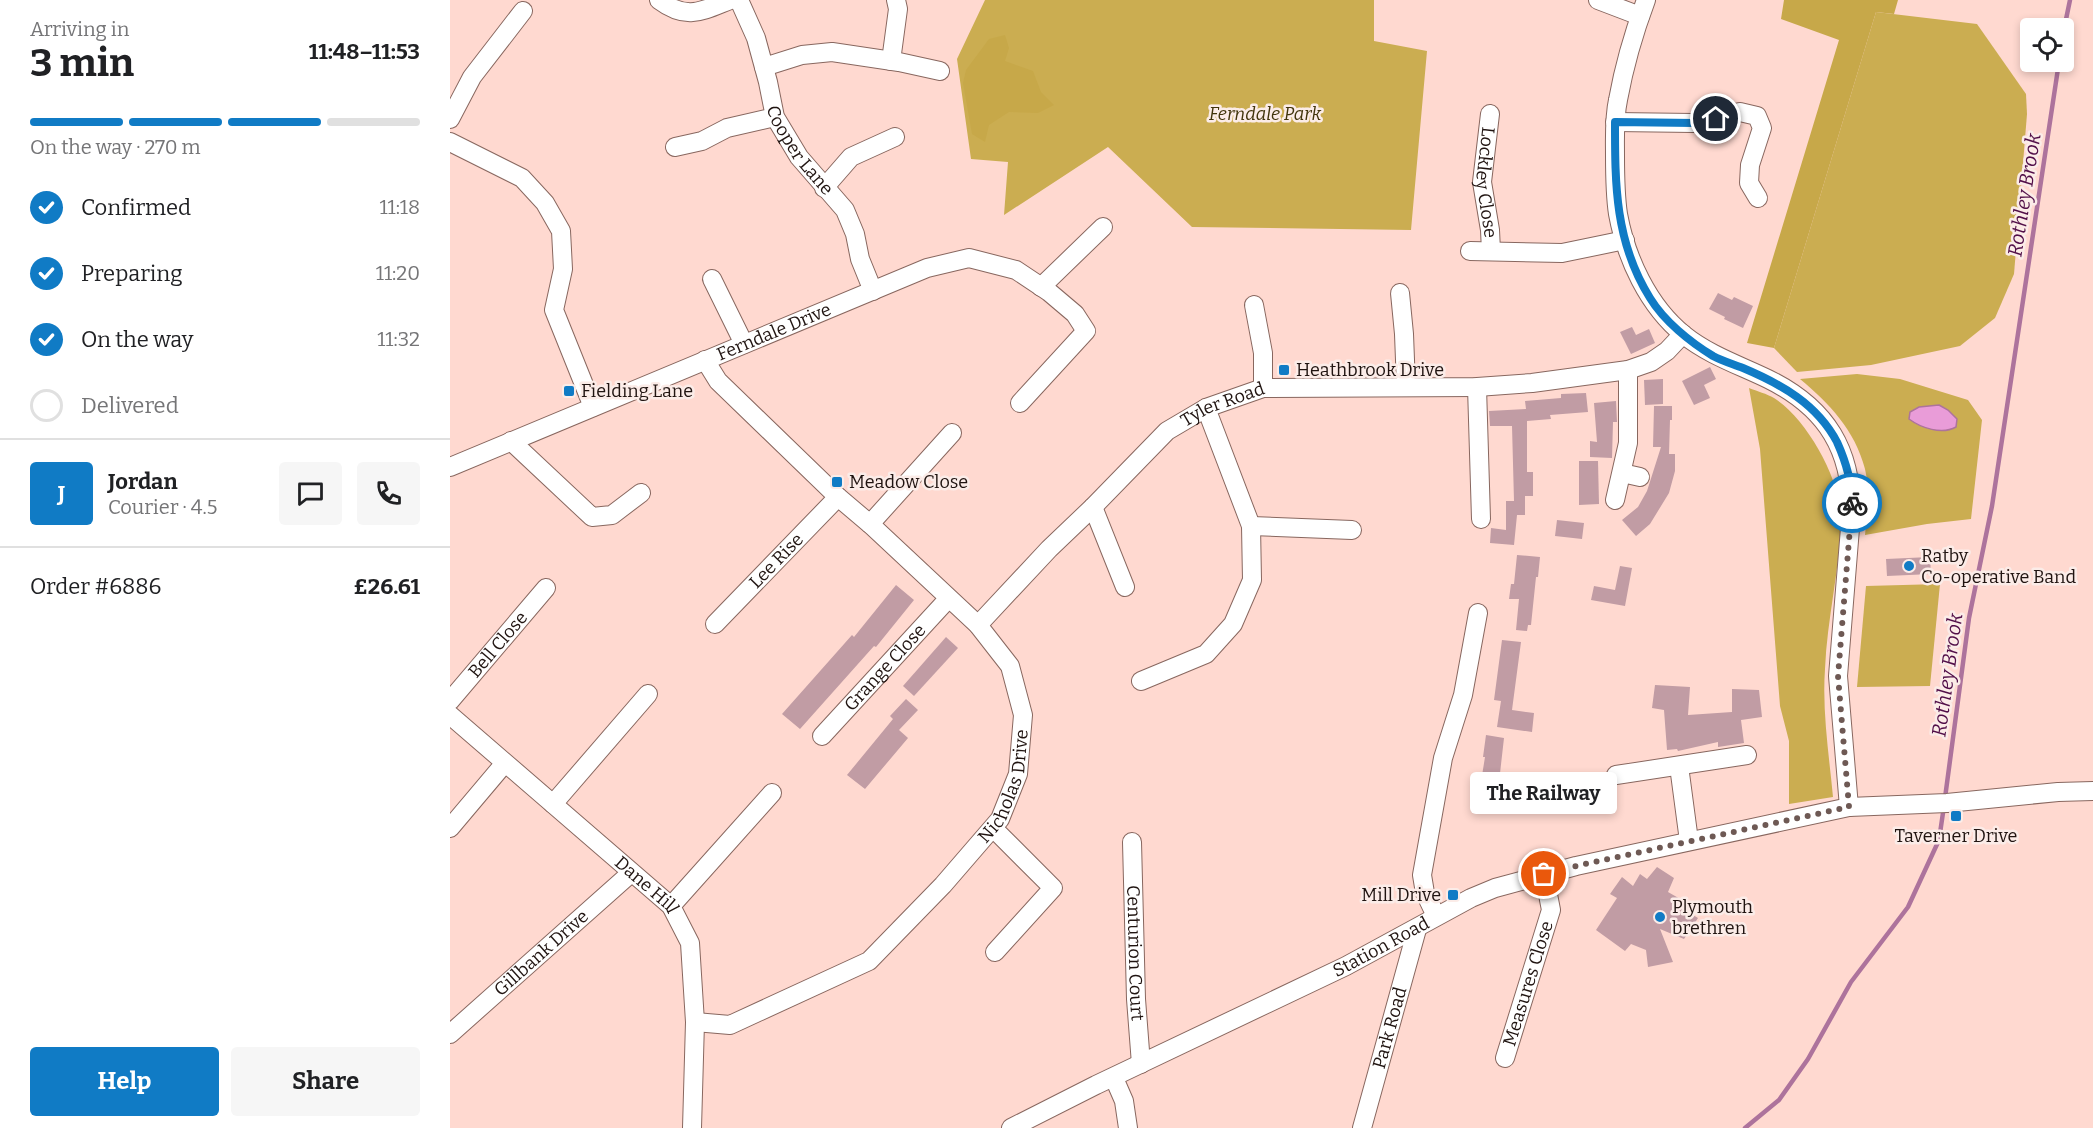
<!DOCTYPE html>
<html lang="en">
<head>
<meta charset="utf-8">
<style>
  body { margin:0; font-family:Bitter,serif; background:#f6f6f6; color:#202124; height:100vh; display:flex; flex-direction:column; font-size:22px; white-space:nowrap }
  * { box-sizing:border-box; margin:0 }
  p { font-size:20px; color:#757577 }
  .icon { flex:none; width:33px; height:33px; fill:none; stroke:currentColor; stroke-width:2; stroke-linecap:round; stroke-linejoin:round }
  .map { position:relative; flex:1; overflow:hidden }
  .side { display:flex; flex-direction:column; background:#fff; width:450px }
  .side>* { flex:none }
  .fabs { position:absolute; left:1570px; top:18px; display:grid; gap:12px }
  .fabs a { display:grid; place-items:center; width:54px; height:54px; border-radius:6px; background:#fff; box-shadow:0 3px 9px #0003; font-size:30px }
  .pin { position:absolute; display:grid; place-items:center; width:51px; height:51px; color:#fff; margin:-26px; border:3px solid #fff; border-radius:50%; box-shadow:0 2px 6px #0007 }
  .courier { position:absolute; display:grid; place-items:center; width:60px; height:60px; margin:-30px; border:4px solid #107bc5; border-radius:50%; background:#fff; color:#222; box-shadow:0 2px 8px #0007 }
  .bubble { position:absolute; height:42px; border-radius:6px; background:#fff; box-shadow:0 3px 9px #0003; font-size:20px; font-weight:700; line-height:42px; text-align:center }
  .headline em { font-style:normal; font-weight:700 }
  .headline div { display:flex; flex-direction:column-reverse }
  .headline { display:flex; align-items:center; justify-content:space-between; height:102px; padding:0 30px }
  h1 { font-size:39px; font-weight:700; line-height:45px }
  .bar { display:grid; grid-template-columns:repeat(4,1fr); gap:9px 6px; align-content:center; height:72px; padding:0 30px }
  .bar i { height:8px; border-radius:4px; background:#e0e0e0 }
  .bar .selected { background:#107bc5 }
  .bar p { grid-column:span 4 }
  .line { display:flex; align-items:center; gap:15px; padding:0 30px; border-top:2px solid #e0e0e0 }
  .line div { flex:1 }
  .round { display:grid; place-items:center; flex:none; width:63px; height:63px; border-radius:6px; background:#f6f6f6 }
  ol { padding:0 30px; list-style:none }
  li { display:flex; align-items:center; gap:18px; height:66px }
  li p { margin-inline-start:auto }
  li .icon { padding:6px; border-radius:50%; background:#107bc5; color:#fff; stroke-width:4 }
  li:last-child { color:#757577 }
  li i { width:33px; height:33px; border:3px solid #e0e0e0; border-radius:50% }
  .cta { display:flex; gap:12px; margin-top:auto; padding:12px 30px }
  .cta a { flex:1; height:69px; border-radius:6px; background:#107bc5; color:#fff; font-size:24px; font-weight:700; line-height:69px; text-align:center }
  .cta a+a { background:#f6f6f6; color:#202124 }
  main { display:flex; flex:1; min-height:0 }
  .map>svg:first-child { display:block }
  .green { fill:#cbad51 }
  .forest { fill:#c7a849 }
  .water { fill:#e99cd8; stroke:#ad739c; stroke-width:1.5 }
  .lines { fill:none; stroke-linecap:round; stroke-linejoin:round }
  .stream { stroke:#ad739c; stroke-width:4.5 }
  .building { fill:#c19ca4 }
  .minor-casing { stroke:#88675f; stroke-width:20 }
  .minor { stroke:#fff; stroke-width:18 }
  .done { stroke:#6e5954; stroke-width:6; stroke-dasharray:0 10.8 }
  .route { stroke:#107bc5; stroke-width:8 }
  .poi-dot { fill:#107bc5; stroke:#fbece8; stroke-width:2 }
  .labels { text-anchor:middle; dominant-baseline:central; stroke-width:5; stroke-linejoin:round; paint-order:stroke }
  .park-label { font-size:18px; font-style:italic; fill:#41340b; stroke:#fbece8 }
  .street-label { font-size:18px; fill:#201411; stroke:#fbece8 }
  .poi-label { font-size:18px; fill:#201411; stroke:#fbece8; text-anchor:start }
  .water-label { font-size:20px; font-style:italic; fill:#510e48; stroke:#fbece8 }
</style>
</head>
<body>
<main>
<section class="side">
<div class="headline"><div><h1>3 min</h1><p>Arriving in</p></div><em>11:48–11:53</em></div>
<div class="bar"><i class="selected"></i><i class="selected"></i><i class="selected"></i><i></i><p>On the way · 270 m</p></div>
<ol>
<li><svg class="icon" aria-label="check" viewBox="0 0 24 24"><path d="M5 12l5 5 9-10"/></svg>Confirmed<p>11:18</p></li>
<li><svg class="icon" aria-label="check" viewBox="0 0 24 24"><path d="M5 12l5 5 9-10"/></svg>Preparing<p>11:20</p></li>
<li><svg class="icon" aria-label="check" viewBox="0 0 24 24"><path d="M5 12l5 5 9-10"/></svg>On the way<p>11:32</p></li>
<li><i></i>Delivered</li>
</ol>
<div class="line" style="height:108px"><b class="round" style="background:#107bc5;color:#fff">J</b><div><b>Jordan</b><p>Courier · 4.5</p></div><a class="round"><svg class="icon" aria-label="chat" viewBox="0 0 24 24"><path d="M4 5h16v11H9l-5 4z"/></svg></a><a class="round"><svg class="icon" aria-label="phone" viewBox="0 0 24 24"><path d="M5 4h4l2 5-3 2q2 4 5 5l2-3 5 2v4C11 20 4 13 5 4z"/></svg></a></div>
<div class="line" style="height:78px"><div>Order #6886</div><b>£26.61</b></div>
<div class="cta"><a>Help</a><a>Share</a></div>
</section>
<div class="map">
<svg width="1643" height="1128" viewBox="0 0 1643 1128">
  <rect width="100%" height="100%" fill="#ffd9d0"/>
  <g class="green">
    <polygon points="535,0 924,0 924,41 977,51 961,230 742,227 658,147 554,215 558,162 521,159 507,59"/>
    <polygon points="1426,12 1527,24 1576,94 1577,114 1564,274 1545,318 1510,346 1421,365 1347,372 1324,348"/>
    <path d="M1407 374 1450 379 1518 400 1532 420 1521 519 1477 524 1415 535C1417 513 1420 490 1415 469 1405 430 1379 403 1350 379Z"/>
    <path d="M1299 388C1307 391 1317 394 1324 398 1357 419 1391 480 1391 519 1390 569 1377 619 1375 669 1372 711 1379 755 1383 797L1339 804V741L1330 706 1310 449Z"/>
    <polygon points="1490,584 1480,686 1407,687 1416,586"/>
  </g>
  <g class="forest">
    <polygon points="1334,0 1448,0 1444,14 1426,12 1324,348 1297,343 1389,40 1331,19"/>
    <polygon points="555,35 559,48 555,61 583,71 591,92 604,105 588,113 559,112 539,125 535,142 522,134 513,83 516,70 539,39"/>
  </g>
  <path class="water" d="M1489 405 1498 410 1507 419 1506 427C1492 435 1471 428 1459 419L1460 412 1469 407Z"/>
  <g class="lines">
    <g class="stream">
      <polyline points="1614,29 1620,0"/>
      <polyline points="1495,798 1519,618 1542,506 1609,62"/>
      <polyline points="1295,1128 1329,1100 1358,1059 1401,982 1458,907 1489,840 1494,806"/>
    </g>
  </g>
  <g class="building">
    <polygon points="1268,293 1282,300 1284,297 1303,306 1293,328 1274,319 1275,317 1259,309"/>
    <polygon points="1182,327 1186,335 1199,329 1205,343 1181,354 1170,332"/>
    <polygon points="1260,367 1266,379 1254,385 1260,398 1244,405 1232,381"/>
    <polygon points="1213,379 1213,404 1195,405 1194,380"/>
    <polygon points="1136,393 1138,412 1100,415 1101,419 1077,421 1077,472 1083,472 1083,496 1075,496 1075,515 1067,515 1064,545 1040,543 1041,528 1056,530 1056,501 1064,501 1062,426 1040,426 1039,411 1076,409 1075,401 1111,398 1111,394"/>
    <polygon points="1166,401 1167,422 1163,422 1162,458 1140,457 1140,441 1147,442 1144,403"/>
    <polygon points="1204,406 1222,406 1222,420 1220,420 1219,454 1225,454 1225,471 1219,493 1200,524 1186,536 1172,520 1188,507 1197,491 1211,447 1203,447"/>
    <polygon points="1129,461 1148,461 1149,504 1129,505"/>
    <polygon points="1107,520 1134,523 1132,539 1105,536"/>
    <polygon points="1067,555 1090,557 1088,577 1086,577 1081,625 1078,625 1077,631 1066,630 1069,599 1059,599 1061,584 1064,584"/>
    <polygon points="1480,557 1481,574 1437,576 1436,559"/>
    <polygon points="1170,566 1182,568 1175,606 1141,600 1144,586 1165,590"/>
    <polygon points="446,585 464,600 426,647 424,646 350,729 332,714 402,635 404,637"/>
    <polygon points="496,637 508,648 464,696 453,686"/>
    <polygon points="1052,640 1071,642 1062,710 1084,713 1082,732 1047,727 1051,701 1044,700"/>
    <polygon points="1205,685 1240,687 1238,715 1282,712 1282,689 1309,690 1312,717 1291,720 1294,743 1268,747 1268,742 1228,751 1227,749 1217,750 1214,710 1202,708"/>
    <polygon points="456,699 468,710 449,730 458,738 415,789 397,775 443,719 440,716"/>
    <polygon points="1036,735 1054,738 1048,791 1030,788 1035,757 1033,757"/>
    <polygon points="1207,867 1224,878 1218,892 1232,900 1228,906 1248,918 1234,939 1210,929 1223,962 1198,967 1196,950 1181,944 1175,951 1146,930 1167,898 1160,894 1172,877 1183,886 1190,874 1197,879"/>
  </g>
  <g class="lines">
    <g class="minor-casing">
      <g id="minor">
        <path d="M209 0C237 21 252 11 280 0"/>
        <path id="s1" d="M289 0 306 38 318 82 325 117 349 157 395 210 405 234 410 259 423 291"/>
        <polyline points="1148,0 1190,16"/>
        <path d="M1196 0C1184 32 1174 67 1168 100 1164 118 1165 137 1165 155 1165 174 1165 194 1168 214 1176 258 1198 306 1234 335 1259 355 1289 365 1318 379 1377 408 1403 451 1401 516L1388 676 1399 807"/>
        <polyline points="441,61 448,9 446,0"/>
        <polyline points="314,67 352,55 382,52 449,62 490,71"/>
        <path id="s2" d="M1040 114 1032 182 1040 230 1041 251"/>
        <polyline points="0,119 22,77 73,11"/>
        <polyline points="1165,122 1244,123 1290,112 1307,116 1312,128 1300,165 1299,183 1308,198"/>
        <polyline points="0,142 72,178 95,203 111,231 113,269 104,310 143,407"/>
        <polyline points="225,147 252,141 277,128 325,117"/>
        <polyline points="374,188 401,157 445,137"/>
        <polyline points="1020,251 1112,253 1175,240"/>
        <polyline points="262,279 294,344"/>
        <polyline points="591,287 653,227"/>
        <polyline points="950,293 954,334 956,386"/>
        <polyline points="804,305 813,353 813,388"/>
        <polyline points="1027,387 1031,519"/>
        <polyline points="61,441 142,517 162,515 191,493"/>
        <path id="s3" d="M0 467 477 268 519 258 566 270 599 292 625 314 636 331 570 403"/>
        <polyline points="1172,473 1190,477"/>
        <polyline points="1165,500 1178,443 1178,370"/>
        <polyline points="643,507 675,587"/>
        <polyline points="420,524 502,433"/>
        <polyline points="801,526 902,530"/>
        <path id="s4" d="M265 624 388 497"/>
        <path id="s5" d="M528 625 599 549 643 507 717 431 756 408 813 388 1027 387 1082 383 1178 370 1201 362 1217 351 1233 334"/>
        <polyline points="691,681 756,654 783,624 802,580 801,526 756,408"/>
        <path id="s6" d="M0 701 96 588"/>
        <path id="s7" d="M0 715 221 906 240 943 245 1022 242 1128"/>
        <path id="s8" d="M372 736 498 599"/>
        <polyline points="1229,766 1239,841"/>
        <polyline points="1166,775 1297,755"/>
        <polyline points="103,804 198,694"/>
        <polyline points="0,828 54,764"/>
        <polyline points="544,829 603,888 545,952"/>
        <path id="s9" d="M682 842 686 999 691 1064"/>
        <polyline points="221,906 322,793"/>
        <polyline points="986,916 975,893 972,875 993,758 1013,695 1028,613"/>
        <path id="s10" d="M245 1022 280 1025 419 961 493 885 550 819 568 774 573 715 560 666 528 625 420 524 388 497 268 381 255 360"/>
        <path id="s11" d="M0 1034 181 873"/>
        <path id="s12" d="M1055 1058 1101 910 1094 874"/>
        <polyline points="664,1078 674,1101 678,1128"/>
        <path id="s13" d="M561 1128 646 1085 896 966 1021 898 1045 888 1126 866 1399 807 1497 803 1608 792 1643 791"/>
        <path id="s14" d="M912 1128 967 929"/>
      </g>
    </g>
    <use href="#minor" class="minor"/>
  </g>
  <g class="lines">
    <polyline class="done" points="1094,874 1126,866 1399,807 1388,676 1402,503"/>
    <path class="route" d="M1266 119 1244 123 1165 122C1165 185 1165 242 1200 298 1214 321 1240 342 1263 356 1272 361 1283 364 1293 368 1331 384 1367 404 1387 442 1396 462 1402 481 1402 503"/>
  </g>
  <g class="poi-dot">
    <rect x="828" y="364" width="12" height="12" rx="3"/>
    <rect x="113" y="385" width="12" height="12" rx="3"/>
    <rect x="381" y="476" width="12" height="12" rx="3"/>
    <circle cx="1459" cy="566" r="6"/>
    <rect x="1500" y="810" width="12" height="12" rx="3"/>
    <rect x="997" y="889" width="12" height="12" rx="3"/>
    <circle cx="1210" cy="917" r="6"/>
  </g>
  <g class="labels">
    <g class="park-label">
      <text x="815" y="114">Ferndale Park</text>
    </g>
    <g class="street-label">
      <text stroke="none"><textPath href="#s1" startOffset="164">Cooper Lane</textPath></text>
      <text stroke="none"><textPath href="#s2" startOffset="69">Lockley Close</textPath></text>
      <text stroke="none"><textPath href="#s3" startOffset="351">Ferndale Drive</textPath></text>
      <text stroke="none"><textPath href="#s5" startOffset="333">Tyler Road</textPath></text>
      <text stroke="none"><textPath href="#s4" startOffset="88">Lee Rise</textPath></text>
      <text stroke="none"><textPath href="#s6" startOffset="74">Bell Close</textPath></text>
      <text stroke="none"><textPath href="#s8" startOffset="93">Grange Close</textPath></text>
      <text stroke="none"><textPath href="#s10" startOffset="414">Nicholas Drive</textPath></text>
      <text stroke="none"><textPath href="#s7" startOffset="260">Dane Hill</textPath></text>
      <text stroke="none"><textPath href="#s13" startOffset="412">Station Road</textPath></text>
      <text stroke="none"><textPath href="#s9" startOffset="111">Centurion Court</textPath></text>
      <text stroke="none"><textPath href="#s11" startOffset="122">Gillbank Drive</textPath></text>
      <text stroke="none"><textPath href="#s12" startOffset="78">Measures Close</textPath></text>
      <text stroke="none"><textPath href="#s14" startOffset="104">Park Road</textPath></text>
    </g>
    <g class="poi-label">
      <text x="846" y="370">Heathbrook Drive</text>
      <text x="131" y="391">Fielding Lane</text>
      <text x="399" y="482">Meadow Close</text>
      <text x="1471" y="556">Ratby<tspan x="1471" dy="21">Co-operative Band</tspan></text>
      <text x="1506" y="836" text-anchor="middle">Taverner Drive</text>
      <text x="991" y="895" text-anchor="end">Mill Drive</text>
      <text x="1222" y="907">Plymouth<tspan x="1222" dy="21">brethren</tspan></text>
    </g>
    <g class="water-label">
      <text transform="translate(1574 195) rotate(-81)">Rothley Brook</text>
      <text transform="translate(1497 675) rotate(-82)">Rothley Brook</text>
    </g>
  </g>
</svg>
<div class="fabs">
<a><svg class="icon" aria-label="locate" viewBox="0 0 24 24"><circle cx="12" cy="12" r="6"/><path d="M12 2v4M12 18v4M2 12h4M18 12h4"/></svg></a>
</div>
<div class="pin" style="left:1094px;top:874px;background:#ea580c"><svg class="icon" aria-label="bag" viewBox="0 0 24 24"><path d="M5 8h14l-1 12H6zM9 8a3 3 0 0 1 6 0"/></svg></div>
<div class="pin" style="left:1266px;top:119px;background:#1f2937"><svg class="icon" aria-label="home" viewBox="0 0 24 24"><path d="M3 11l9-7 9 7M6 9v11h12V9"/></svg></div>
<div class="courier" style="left:1402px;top:503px"><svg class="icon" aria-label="bike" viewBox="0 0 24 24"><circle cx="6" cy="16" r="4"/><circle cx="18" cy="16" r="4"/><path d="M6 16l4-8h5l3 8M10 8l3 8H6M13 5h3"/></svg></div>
<div class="bubble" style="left:1020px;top:772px;width:147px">The Railway</div>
</div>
</main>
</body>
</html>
